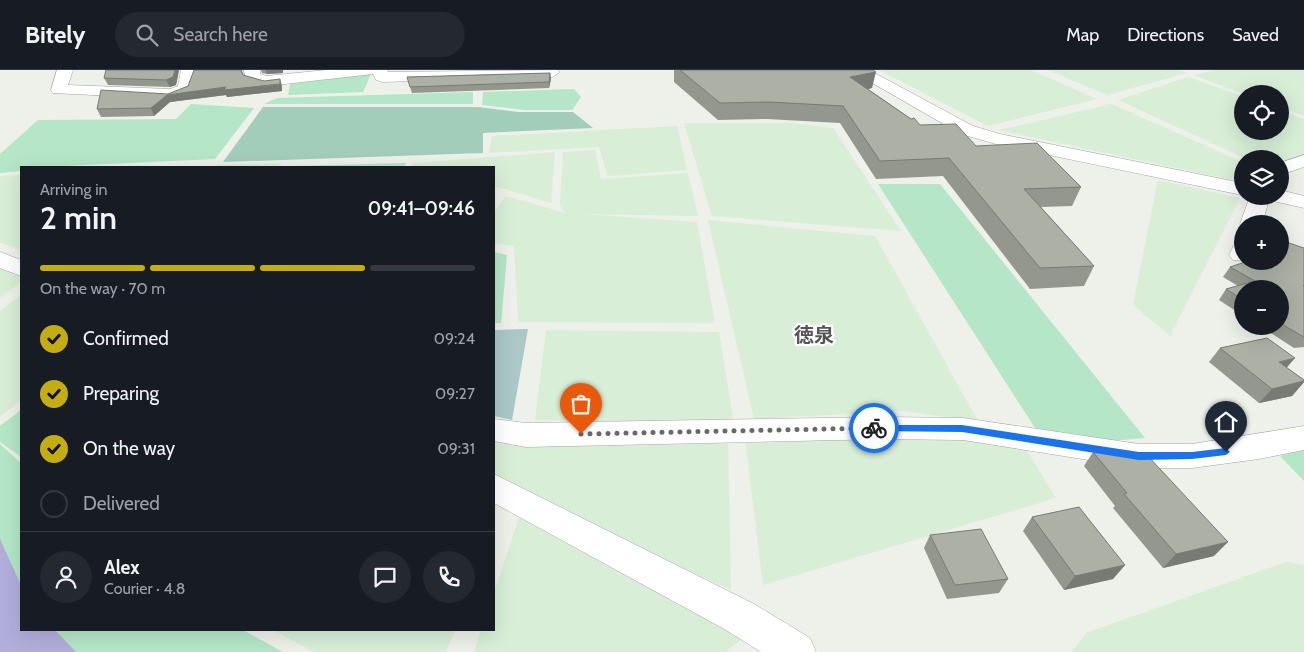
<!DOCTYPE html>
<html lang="en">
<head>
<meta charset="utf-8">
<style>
  body { margin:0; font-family:Cabin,"Noto Sans JP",sans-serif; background:#242831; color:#f1f3f6; height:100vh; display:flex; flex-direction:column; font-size:19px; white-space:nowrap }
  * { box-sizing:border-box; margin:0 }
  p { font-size:16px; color:#9ea1a6 }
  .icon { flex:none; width:28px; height:28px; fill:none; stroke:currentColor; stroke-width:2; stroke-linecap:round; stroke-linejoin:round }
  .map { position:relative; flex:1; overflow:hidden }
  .drawer { position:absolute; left:20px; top:96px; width:475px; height:465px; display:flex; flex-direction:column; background:#171b24; border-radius:0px; box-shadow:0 5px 20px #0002 }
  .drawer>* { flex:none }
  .fabs { position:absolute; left:1234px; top:15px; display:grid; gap:10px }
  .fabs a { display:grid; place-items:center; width:55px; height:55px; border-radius:50%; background:#171b24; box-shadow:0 5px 20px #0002; font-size:25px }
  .pin { position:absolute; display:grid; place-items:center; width:42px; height:42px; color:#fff; margin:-51px -21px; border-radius:50% 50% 50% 0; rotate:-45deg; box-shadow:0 0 5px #0007 }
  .pin .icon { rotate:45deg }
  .courier { position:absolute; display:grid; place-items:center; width:50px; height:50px; margin:-25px; border:4px solid #1a73e8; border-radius:50%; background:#fff; color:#222; box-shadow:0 1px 6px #0007 }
  .headline em { font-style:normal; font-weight:600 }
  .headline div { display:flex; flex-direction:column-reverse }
  .headline { display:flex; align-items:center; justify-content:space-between; height:85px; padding:0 20px }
  h1 { font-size:32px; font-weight:600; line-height:38px }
  .bar { display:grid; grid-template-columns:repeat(4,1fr); gap:8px 5px; align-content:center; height:60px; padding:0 20px }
  .bar i { height:6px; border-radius:4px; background:#363941 }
  .bar .active { background:#c3ad10 }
  .bar p { grid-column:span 4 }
  .line { display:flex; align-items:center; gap:12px; padding:0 20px; border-top:1px solid #363941 }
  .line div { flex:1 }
  .round { display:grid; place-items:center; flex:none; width:52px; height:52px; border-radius:26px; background:#242831 }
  ol { padding:0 20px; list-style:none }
  li { display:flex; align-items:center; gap:15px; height:55px }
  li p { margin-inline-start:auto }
  li .icon { padding:5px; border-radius:50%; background:#c3ad10; color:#111; stroke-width:4 }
  li:last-child { color:#9ea1a6 }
  li i { width:28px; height:28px; border:2px solid #363941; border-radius:50% }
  header { display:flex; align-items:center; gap:30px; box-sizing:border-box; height:70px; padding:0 25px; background:#171b24; border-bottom:1px solid #363941 }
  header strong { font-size:24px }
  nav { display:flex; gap:28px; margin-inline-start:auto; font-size:18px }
  .search { width:350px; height:45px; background:#242831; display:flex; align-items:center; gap:12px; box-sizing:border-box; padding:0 18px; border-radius:28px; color:#9ea1a6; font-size:19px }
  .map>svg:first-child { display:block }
  .farmland { fill:#d8eed7 }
  .grass { fill:#b4e6c7 }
  .forest { fill:#a2cdbb }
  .cemetery { fill:#acc7c8 }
  .water { fill:#b2aedb }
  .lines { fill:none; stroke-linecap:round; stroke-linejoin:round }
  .street-casing { stroke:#a3a3a3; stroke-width:1 }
  .street { fill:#fff; fill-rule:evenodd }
  .wall { fill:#94978e }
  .shaded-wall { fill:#787b74 }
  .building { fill:#acb0a5; stroke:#787b74 }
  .route { fill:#1a73e8 }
  .done { stroke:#696a68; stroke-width:5; stroke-dasharray:0 9 }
  .labels { text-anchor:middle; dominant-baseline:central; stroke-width:4.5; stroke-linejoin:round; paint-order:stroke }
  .quarter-label { font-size:20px; font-weight:bold; fill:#555; stroke:#fff }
</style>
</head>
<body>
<header>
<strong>Bitely</strong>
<div class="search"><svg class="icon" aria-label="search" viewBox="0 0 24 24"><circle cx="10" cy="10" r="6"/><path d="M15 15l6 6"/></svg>Search here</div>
<nav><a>Map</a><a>Directions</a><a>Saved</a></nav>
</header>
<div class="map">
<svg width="1304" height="582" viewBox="0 0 1304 582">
  <rect width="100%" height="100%" fill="#edf1e9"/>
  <g class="farmland">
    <polygon points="879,0 1031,0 1097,29 988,56"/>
    <polygon points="1048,0 1179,0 1187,3 1107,25"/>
    <polygon points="1215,0 1304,0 1304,46 1280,37 1280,24 1243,24 1194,5"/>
    <polygon points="1188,7 1242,26 1242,61 1280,61 1280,40 1304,49 1304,86 1280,98 1280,89 1246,89 1118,30"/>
    <polygon points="1112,34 1242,92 1242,112 998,60"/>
    <polygon points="684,53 792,53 833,58 901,161 712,146"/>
    <polygon points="677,56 687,100 608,106 599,77 489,83 492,66"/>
    <polygon points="595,80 601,109 688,103 698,146 582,144 697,152 715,253 518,252 514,176 494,173 494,142 506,126 565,143 560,135 563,82"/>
    <polygon points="555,82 551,133 494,116 494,98 410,97 413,93"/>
    <polygon points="282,93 279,97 214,97 216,95"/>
    <polygon points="21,105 21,181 0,172 0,106"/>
    <polygon points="1158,110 1240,128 1170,266 1133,235"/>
    <polygon points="708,150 875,166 977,349 968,350 903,341 754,349"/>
    <polygon points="0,189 21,199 21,212 0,228"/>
    <polygon points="21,225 21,330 0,347 0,241"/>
    <polygon points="546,260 719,262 734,354 535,350"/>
    <polygon points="494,361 526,365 728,361 731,520 494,413"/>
    <polygon points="744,361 1019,368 1056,428 763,515"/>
    <polygon points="520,444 746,566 725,582 474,582 481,560 494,560 494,523"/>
    <polygon points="1286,492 1304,495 1304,582 1071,582 1086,563"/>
    <polygon points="273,560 455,560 446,582 314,582"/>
  </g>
  <g class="grass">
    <polygon points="371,4 363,22 288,25 290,14"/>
    <polygon points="574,19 581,27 572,40 525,40 482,35 483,22"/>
    <polygon points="473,22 473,34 264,34 277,28"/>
    <polygon points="191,34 254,38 215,89 21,98 21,101 0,103 0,84 38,50 176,49"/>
    <polygon points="406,93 404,98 290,97 291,96"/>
    <polygon points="878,114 940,114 1145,368 1110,371 1037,361"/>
    <polygon points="494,182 507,185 501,253 494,253"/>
    <polygon points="21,340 21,387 0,372 0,356"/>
    <polygon points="0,374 21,393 21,560 243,560 283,582 0,582"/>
    <polygon points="1304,380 1304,411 1280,386"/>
  </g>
  <polygon class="forest" points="263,37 478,37 518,42 573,42 593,58 483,63 483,83 223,92"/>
  <polygon class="cemetery" points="528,259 512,350 494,346 494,260"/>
  <polygon class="water" points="0,469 21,515 21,560 55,560 76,582 0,582"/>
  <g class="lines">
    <g class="street-casing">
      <g id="street">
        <polygon points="57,0 73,0 68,15 170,19 178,16 181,0 197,0 191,22 172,29 53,23 51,20"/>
        <polygon points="244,0 260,0 260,4 267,6 326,0 387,0 388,2 558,0 560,2 552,7 382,12 376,10 373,4 267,16 246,10"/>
        <polygon points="850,0 869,0 973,56 1000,64 1242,113 1242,125 996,74 961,64"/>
        <polygon points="1304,85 1304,97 1280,105 1280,93"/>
        <polygon points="1280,120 1304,126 1304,138 1269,130 1262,154 1242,154 1242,157 1240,154 1250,126 1280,126"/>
        <polygon points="1242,173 1244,191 1233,190 1229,185 1234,175"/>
        <polygon points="0,182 21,190 21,206 0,198"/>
        <polygon points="882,347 963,348 1139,374 1192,374 1304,356 1304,380 1259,389 1192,398 1139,398 963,370 882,369 526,377 494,371 494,349 526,353"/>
        <polygon points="494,404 754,534 810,568 816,582 761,582 726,560 494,433"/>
      </g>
    </g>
    <use href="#street" class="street"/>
  </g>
  <g class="wall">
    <polygon points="179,0 176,15 170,17 108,15 104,8"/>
    <polygon points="194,0 242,0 243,5 282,16 282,21 227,27 226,25 170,32 154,46 101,47 97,39 168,24 188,16"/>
    <polygon points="261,0 283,0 283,3 267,4 262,3"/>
    <polygon points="674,0 873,0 872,18 868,19 920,55 976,76 1081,117 1072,136 1041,137 1094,196 1084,216 1030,219 943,106 876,109 840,53 767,49 718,50 674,12"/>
    <polygon points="550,3 551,9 549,18 412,23 407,7"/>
    <polygon points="1230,197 1304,217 1304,277 1294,278 1260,256 1280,256 1280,219 1242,219 1242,245 1219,230 1226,219 1238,216 1223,207"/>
    <polygon points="1220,278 1287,298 1304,310 1304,312 1292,326 1259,333 1209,292"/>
    <polygon points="1093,382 1214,486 1163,498 1113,438 1115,436 1084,396"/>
    <polygon points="1032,447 1125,495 1113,509 1064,520 1023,461"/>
    <polygon points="930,465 1008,509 999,523 947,529 924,478"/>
  </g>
  <g class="shaded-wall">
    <polygon points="175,0 179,0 176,15 170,17 166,10"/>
    <polygon points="266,0 283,0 283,3 267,4"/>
    <polygon points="876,2 872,18 847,24 850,7"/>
    <polygon points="550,3 551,9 549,18 549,12"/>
    <polygon points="280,9 282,16 282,21 227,27 226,25 170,32 154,46 151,38 167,25"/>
    <polygon points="1295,288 1283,302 1279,292"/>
    <polygon points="1304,311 1304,312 1292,326 1259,333 1272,319"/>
    <polygon points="1228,472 1214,486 1163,498 1176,484"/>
    <polygon points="1125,495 1113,509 1064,520 1075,506"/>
  </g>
  <g class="building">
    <polygon points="106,0 175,0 173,7 166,10 104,8"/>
    <polygon points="194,0 241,0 243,5 264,11 280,9 280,14 224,20 226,17 167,25 151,38 97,39 101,20 168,24 188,16"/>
    <polygon points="680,0 873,0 876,2 850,7 911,49 914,48 920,55 956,54 976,76 1037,73 1081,117 1024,119 1094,196 1040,198 949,88 880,91 843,36 769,32 720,33"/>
    <polygon points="550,3 549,12 410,17 407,7"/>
    <polygon points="1280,170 1304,178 1304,215 1303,216 1304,217 1304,267 1280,253 1280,219 1242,219 1242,229 1226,219 1255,211 1230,197 1248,191 1280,191"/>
    <polygon points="1267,268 1295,288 1279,292 1304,310 1304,311 1272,319 1220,278"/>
    <polygon points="1109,379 1147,385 1228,472 1176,484 1124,424 1127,423 1093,382"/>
    <polygon points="1079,437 1125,495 1075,506 1032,447"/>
    <polygon points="981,459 1008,509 955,515 930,465"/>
  </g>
  <polygon class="route" points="874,355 962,355 1139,382 1192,382 1226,378 1230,382 1226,385 1192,389 1139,390 962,362 874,361 870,358"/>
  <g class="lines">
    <polyline class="done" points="581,364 874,358"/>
  </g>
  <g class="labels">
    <g class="quarter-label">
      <text x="814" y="265">徳泉</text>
    </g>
  </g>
</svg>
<div class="fabs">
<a><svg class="icon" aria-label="locate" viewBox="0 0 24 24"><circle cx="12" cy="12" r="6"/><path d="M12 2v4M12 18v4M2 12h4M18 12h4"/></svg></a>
<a><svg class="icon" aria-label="layers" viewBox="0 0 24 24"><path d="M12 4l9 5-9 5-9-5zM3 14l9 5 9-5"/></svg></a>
<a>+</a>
<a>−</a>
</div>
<div class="pin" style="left:581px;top:364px;background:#ea580c"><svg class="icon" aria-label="bag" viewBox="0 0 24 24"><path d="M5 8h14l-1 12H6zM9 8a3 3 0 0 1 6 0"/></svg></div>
<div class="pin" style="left:1226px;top:382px;background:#1f2937"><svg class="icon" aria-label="home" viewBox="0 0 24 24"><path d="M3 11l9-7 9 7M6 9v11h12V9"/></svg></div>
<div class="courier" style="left:874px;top:358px"><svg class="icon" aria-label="bike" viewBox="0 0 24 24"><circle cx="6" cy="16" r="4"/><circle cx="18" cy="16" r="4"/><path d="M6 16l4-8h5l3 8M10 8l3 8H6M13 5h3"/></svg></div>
<section class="drawer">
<div class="headline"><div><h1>2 min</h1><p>Arriving in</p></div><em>09:41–09:46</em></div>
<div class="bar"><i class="active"></i><i class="active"></i><i class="active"></i><i></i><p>On the way · 70 m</p></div>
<ol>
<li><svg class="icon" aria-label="check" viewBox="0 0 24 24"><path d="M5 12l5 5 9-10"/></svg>Confirmed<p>09:24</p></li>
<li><svg class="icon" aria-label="check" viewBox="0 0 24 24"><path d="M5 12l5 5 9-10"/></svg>Preparing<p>09:27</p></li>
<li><svg class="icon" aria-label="check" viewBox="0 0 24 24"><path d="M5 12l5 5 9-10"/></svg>On the way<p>09:31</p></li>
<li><i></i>Delivered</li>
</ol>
<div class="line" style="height:90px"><a class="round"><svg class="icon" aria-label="person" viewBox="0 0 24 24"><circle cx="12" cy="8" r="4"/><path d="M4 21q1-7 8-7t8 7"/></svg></a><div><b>Alex</b><p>Courier · 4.8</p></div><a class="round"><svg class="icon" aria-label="chat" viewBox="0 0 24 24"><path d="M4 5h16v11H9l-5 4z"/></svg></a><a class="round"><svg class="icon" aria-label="phone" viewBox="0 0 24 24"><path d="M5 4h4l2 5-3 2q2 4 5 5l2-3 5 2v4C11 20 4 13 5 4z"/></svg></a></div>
</section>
</div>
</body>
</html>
